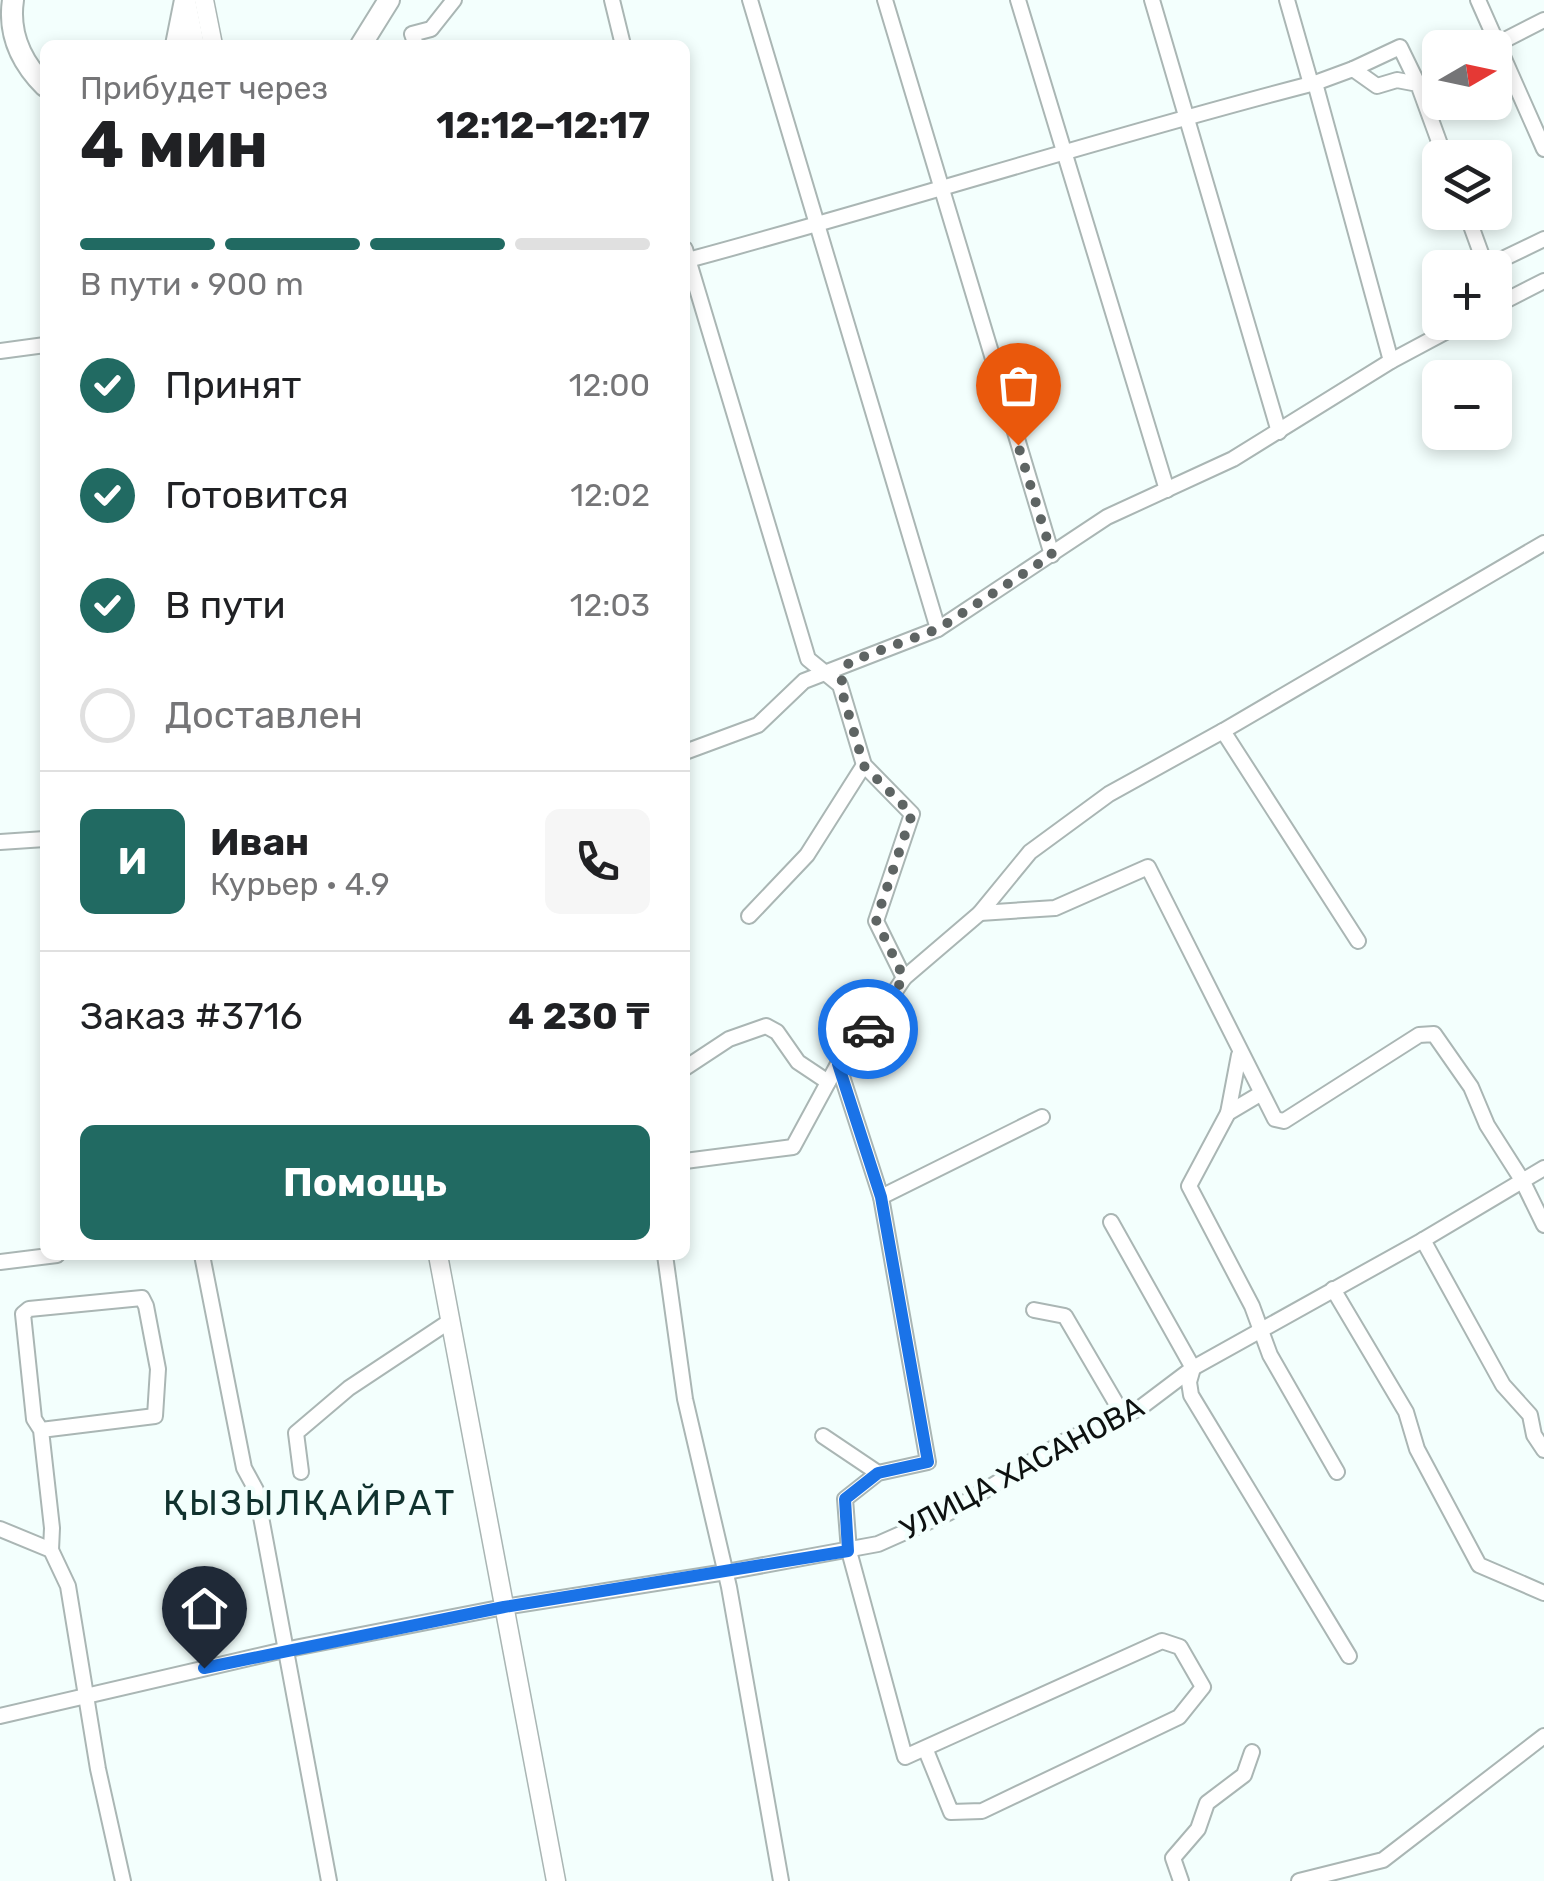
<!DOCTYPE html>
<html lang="ru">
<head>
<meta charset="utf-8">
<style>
  body { margin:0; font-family:Rubik,sans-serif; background:#f6f6f6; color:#202124; height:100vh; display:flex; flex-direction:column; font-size:38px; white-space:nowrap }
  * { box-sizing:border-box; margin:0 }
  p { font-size:32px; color:#757577 }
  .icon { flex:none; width:55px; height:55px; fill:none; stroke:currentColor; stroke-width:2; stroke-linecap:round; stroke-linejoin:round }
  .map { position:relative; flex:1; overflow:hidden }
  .sheet { position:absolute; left:40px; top:40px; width:650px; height:1220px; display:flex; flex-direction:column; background:#fff; border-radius:15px; box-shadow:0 5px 15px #0003 }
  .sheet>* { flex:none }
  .needle { width:65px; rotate:81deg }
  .buttons { position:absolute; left:1422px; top:30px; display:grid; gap:20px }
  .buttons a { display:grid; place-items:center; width:90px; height:90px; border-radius:15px; background:#fff; box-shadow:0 5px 15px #0003; font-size:50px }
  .pin { position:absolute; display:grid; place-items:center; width:85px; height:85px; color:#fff; margin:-102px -42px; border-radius:50% 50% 50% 0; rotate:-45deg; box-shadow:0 0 10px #0007 }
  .pin .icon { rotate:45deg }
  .courier { position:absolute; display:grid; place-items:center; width:100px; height:100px; margin:-50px; border:8px solid #1a73e8; border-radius:50%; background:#fff; color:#222; box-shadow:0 2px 12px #0007 }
  .overview em { font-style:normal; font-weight:700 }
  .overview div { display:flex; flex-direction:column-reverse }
  .overview { display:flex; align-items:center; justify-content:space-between; height:170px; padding:0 40px }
  h1 { font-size:65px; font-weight:700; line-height:75px }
  .bar { display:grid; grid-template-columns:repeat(4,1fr); gap:15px 10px; align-content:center; height:120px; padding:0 40px }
  .bar i { height:12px; border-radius:8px; background:#e0e0e0 }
  .bar .on { background:#216a62 }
  .bar p { grid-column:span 4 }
  .line { display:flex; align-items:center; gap:25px; padding:0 40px; border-top:2px solid #e0e0e0 }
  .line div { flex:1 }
  .round { display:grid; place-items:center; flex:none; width:105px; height:105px; border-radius:15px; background:#f6f6f6 }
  ol { padding:0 40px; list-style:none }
  li { display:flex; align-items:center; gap:30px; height:110px }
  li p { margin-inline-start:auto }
  li .icon { padding:10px; border-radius:50%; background:#216a62; color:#fff; stroke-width:4 }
  li:last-child { color:#757577 }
  li i { width:55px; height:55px; border:5px solid #e0e0e0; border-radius:50% }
  .primary-button { display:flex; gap:20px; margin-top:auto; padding:20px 40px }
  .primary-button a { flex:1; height:115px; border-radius:15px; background:#216a62; color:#fff; font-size:40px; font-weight:700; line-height:115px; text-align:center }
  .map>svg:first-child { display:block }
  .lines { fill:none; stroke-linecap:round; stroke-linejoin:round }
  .minor-casing { stroke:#aab6b4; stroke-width:18 }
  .major-casing { stroke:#aab6b4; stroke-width:21 }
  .highway-casing { stroke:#aab6b4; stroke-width:24 }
  .minor { stroke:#fff; stroke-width:14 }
  .major { stroke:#fff; stroke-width:18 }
  .highway { stroke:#fff; stroke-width:20 }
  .done { stroke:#5e6463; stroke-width:10; stroke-dasharray:0 18 }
  .route { stroke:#1a73e8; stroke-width:12 }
  .labels { text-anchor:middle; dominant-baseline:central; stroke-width:9; stroke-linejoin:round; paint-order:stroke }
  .street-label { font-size:30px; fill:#0d1110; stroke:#f3fffd }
  .quarter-label { font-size:35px; letter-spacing:2.5px; fill:#10322e; stroke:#f3fffd }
</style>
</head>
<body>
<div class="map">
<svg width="1544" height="1881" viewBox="0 0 1544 1881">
  <rect width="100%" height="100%" fill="#f3fffd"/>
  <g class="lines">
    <g class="minor-casing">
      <g id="minor">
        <polyline points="612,0 623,45"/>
        <polyline points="750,0 938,629"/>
        <polyline points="885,0 1052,555"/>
        <polyline points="1018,0 1167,490"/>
        <polyline points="1152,0 1279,432"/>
        <polyline points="1287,0 1311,84 1315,83 1391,361"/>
        <polyline points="1478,0 1544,149"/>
        <polyline points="1497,44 1544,20"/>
        <polyline points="416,45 412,34 431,29 454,0"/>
        <polyline points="1353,69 1400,47 1418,84"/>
        <polyline points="1315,83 1353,69 1377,86 1397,80 1418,84 1445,158"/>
        <polyline points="1466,212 1486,267 1544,239"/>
        <polyline points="685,249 808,659 840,685 864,765 912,814 876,921 904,978"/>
        <path d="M688 260C896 204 1102 138 1311 84"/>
        <polyline points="1495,306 1544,281"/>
        <polyline points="0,351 45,345"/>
        <polyline points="1223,731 1358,941"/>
        <polyline points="685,752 758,725 804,681 938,629 1107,517 1233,459 1391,361 1464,322"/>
        <polyline points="0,842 45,839"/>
        <polyline points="980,913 1055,908 1148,867 1275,1119 1284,1121 1419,1035 1434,1034 1471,1087 1487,1125 1522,1180 1544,1225"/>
        <polyline points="749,916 807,855 864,765"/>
        <polyline points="838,1064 881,1197 928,1462 878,1473 845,1499 849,1551 905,1757 1162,1641 1180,1647 1203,1687 1179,1717 982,1811 951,1812 925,1748"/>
        <polyline points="685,1068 729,1039 766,1026 777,1032 798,1062 828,1082"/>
        <polyline points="1260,1094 1228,1113 1189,1186 1252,1306 1270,1355 1337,1472"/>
        <polyline points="1228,1113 1239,1055"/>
        <polyline points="685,1161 793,1147 838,1064 877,1018 904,978 980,913 1030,852 1109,794 1223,731 1544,543"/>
        <polyline points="881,1197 1042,1117"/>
        <polyline points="1111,1222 1193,1368 1189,1382 1191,1395 1349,1656"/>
        <polyline points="1423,1240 1503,1385 1530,1415 1534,1435 1544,1450"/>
        <polyline points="202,1255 244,1468 256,1490 329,1881"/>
        <polyline points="665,1255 685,1399 729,1587 781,1881"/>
        <polyline points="0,1262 57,1255"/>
        <polyline points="1333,1289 1406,1412 1417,1449 1479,1565 1544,1593"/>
        <polyline points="1034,1310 1065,1316 1123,1415"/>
        <polyline points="41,1430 155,1416 158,1369 146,1306 142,1298 29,1309 23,1314 34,1419 41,1430 52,1528 51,1550"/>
        <polyline points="823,1436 878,1473"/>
        <polyline points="301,1472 296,1433 349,1388 450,1321"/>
        <polyline points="0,1529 51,1550 68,1586 98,1769 123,1881"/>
        <polyline points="0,1716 284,1650 504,1607 726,1572 878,1544 948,1513 1065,1441 1140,1408 1193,1368 1423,1240 1544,1168"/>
        <polyline points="1181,1881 1173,1858 1198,1829 1207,1803 1244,1775 1252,1752"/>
        <polyline points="1299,1881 1383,1860 1544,1736"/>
      </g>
    </g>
    <g class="major-casing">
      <g id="major">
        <polyline points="186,0 195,45"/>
        <polyline points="204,0 213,45"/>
        <polyline points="438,1255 556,1881"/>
      </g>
    </g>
    <g class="highway-casing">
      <g id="highway">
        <path d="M13 0C8 34 21 62 45 86"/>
        <polyline points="176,45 185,0"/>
        <polyline points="361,45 389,0"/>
      </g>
    </g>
    <use href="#minor" class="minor"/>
    <use href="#major" class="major"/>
    <use href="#highway" class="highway"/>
  </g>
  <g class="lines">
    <polyline class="done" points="868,1029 904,978 876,920 912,814 864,766 840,685 849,662 938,629 1052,555 1018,445"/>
    <polyline class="route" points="204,1668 504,1607 848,1551 845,1499 878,1473 928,1462 881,1197 838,1064 868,1029"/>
  </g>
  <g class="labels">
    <g class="street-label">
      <text transform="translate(1022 1468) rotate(-28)">УЛИЦА ХАСАНОВА</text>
    </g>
    <g class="quarter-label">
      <text x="310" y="1503">ҚЫЗЫЛҚАЙРАТ</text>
    </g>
  </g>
</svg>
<div class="buttons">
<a><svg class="needle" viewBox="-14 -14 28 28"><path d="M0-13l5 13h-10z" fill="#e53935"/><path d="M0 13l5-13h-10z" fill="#757577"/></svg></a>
<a><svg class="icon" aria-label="layers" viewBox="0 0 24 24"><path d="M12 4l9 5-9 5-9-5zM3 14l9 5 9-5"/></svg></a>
<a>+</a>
<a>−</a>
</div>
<div class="pin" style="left:1018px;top:445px;background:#ea580c"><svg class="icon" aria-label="bag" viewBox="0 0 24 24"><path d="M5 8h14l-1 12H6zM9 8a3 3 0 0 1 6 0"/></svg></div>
<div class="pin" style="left:204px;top:1668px;background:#1f2937"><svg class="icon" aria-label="home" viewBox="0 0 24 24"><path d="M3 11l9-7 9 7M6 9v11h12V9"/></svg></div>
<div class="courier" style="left:868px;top:1029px"><svg class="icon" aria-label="car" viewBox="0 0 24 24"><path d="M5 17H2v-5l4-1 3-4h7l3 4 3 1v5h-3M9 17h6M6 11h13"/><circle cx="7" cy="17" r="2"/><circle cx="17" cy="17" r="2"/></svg></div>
<section class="sheet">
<div class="overview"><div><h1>4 мин</h1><p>Прибудет через</p></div><em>12:12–12:17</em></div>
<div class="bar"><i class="on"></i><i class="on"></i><i class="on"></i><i></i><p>В пути · 900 m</p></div>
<ol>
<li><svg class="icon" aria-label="check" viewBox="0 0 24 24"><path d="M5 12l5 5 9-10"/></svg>Принят<p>12:00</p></li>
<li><svg class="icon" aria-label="check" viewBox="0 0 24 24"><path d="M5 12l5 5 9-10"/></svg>Готовится<p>12:02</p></li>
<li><svg class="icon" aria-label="check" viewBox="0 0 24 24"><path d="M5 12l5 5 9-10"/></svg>В пути<p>12:03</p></li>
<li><i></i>Доставлен</li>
</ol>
<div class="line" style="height:180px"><b class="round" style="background:#216a62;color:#fff">И</b><div><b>Иван</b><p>Курьер · 4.9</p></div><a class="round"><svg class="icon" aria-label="phone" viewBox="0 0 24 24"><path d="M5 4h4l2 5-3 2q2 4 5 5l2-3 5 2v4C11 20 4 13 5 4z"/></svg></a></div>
<div class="line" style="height:130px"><div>Заказ #3716</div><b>4 230 ₸</b></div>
<div class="primary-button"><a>Помощь</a></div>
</section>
</div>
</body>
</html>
